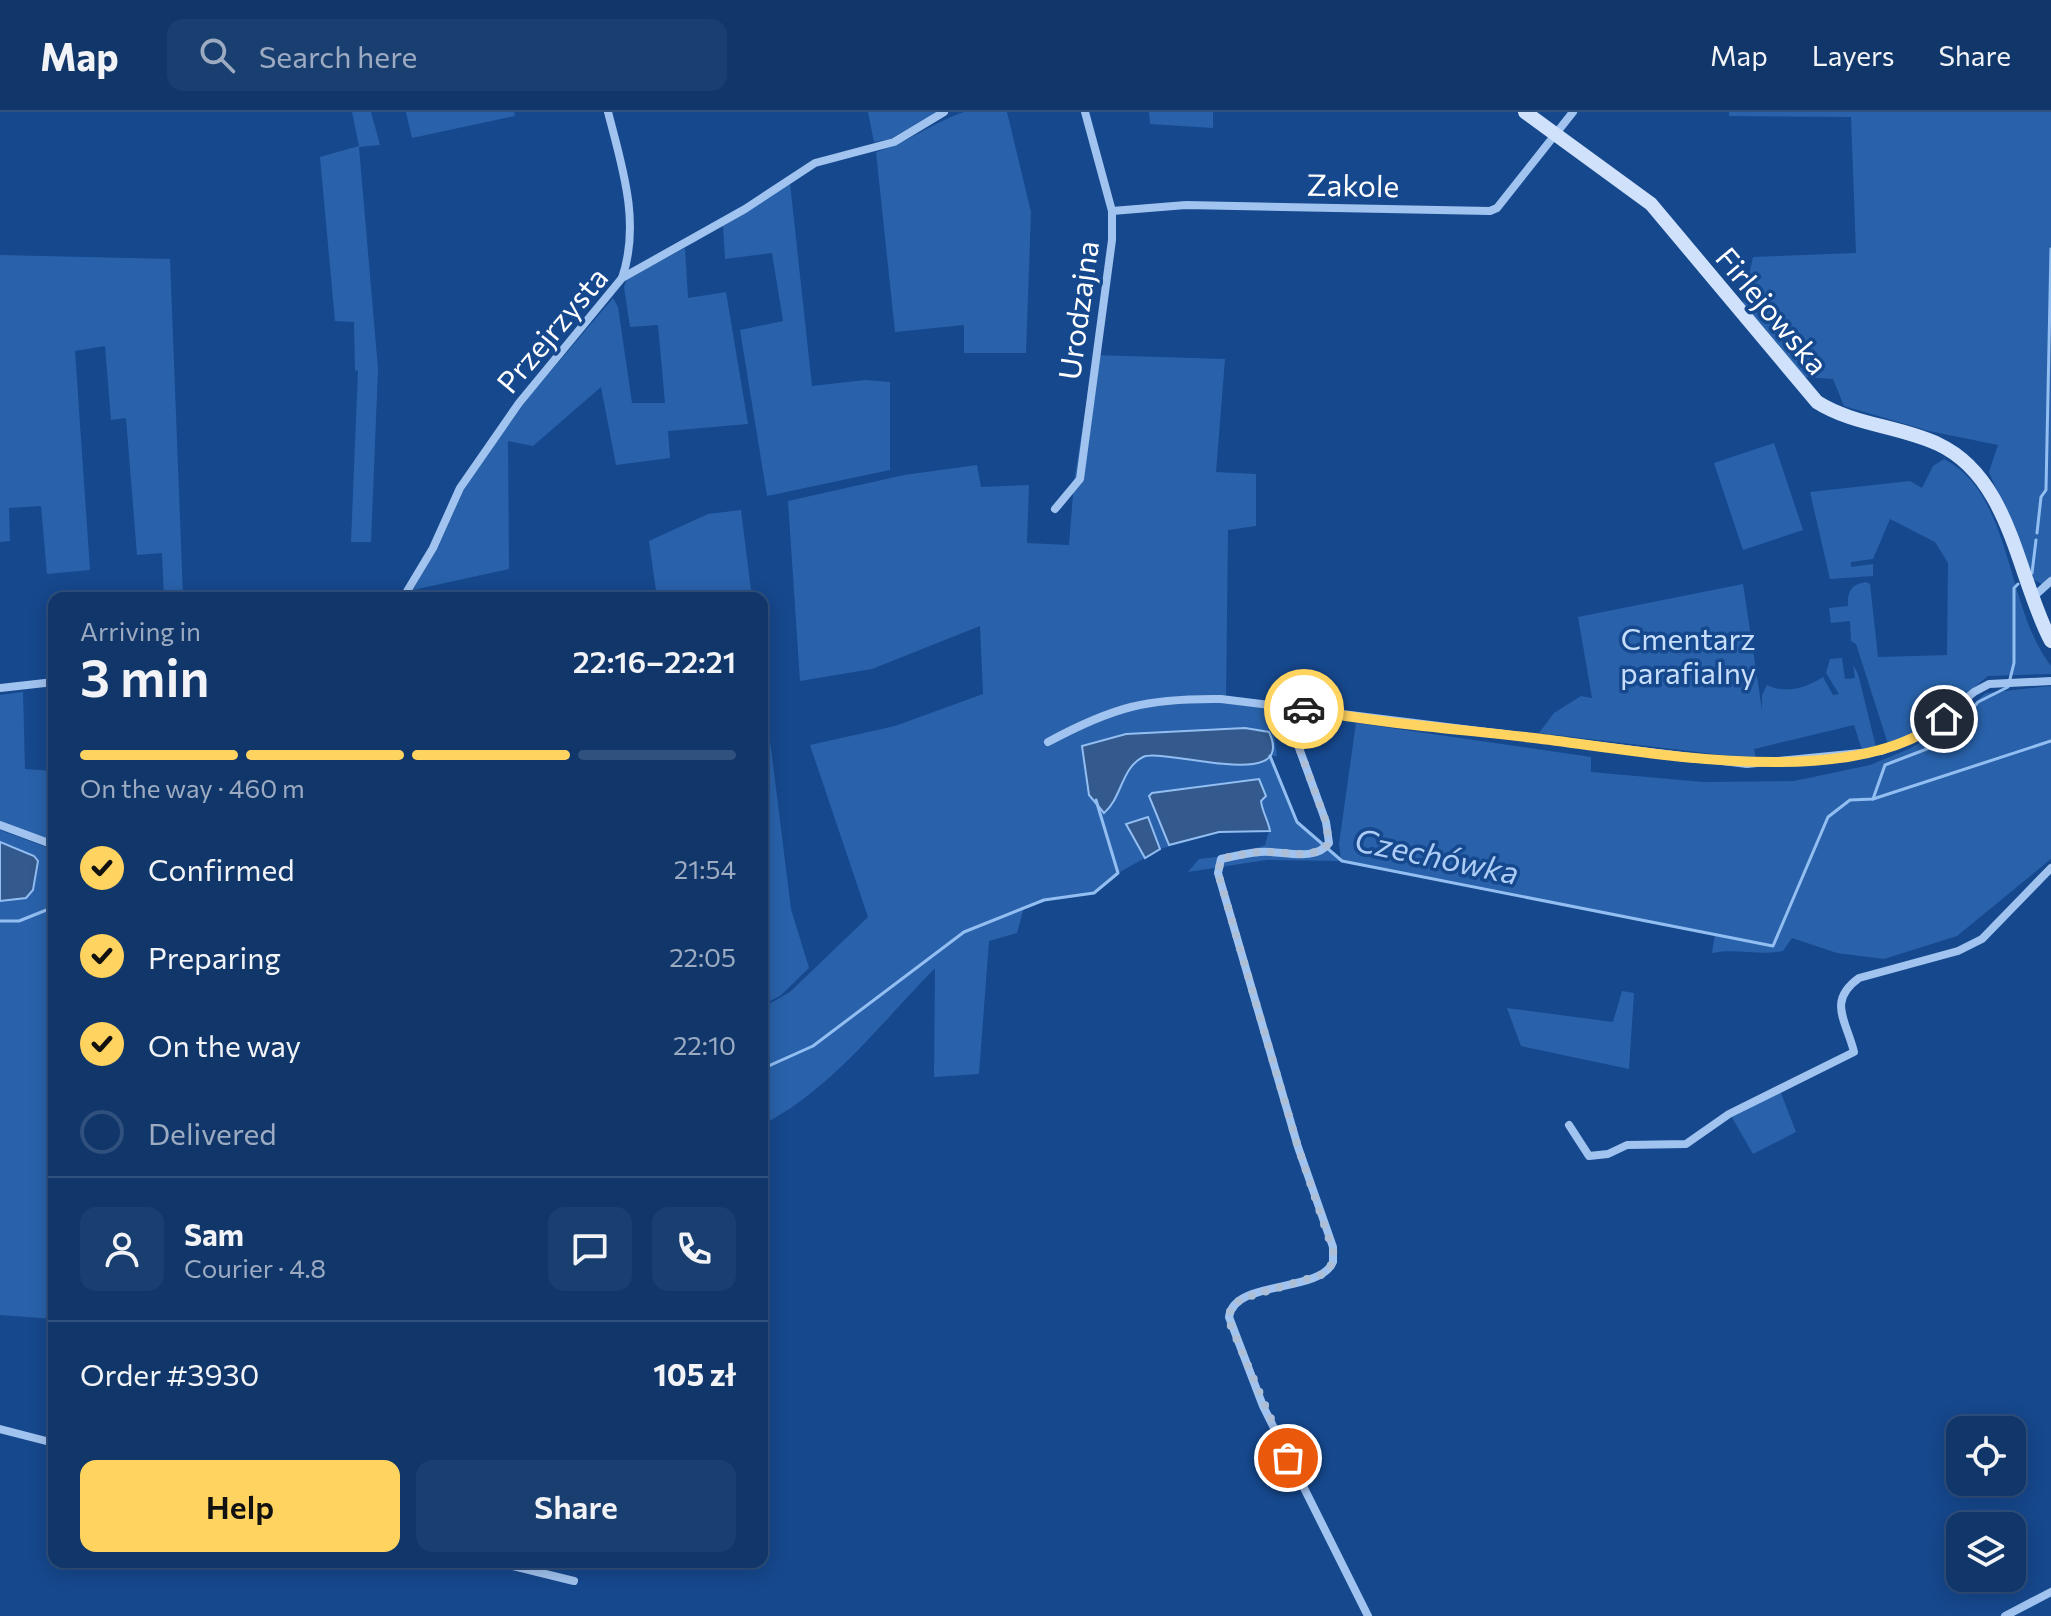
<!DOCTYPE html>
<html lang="en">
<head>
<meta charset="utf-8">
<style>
  body { margin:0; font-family:Commissioner,sans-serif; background:#193e70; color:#f1f3f6; height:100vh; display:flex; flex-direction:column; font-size:30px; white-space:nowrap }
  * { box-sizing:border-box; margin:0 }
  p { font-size:26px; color:#9cabc1 }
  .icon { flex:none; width:44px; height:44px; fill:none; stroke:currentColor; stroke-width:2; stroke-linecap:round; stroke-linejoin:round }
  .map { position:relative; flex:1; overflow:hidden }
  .drawer { position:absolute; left:48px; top:480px; width:720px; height:976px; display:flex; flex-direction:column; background:#10366a; border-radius:16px; box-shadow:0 4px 20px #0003,0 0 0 2px #30507e }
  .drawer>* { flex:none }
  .buttons { position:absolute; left:1946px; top:1304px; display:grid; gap:16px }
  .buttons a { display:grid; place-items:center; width:80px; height:80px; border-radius:16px; background:#10366a; box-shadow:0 4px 20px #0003,0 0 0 2px #30507e; font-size:40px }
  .pin { position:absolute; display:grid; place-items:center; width:68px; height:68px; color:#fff; margin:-34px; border:4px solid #fff; border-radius:50%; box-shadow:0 2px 8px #0007 }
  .courier { position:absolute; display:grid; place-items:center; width:80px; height:80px; margin:-40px; border:6px solid #ffd35f; border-radius:50%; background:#fff; color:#222; box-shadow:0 2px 10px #0007 }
  .headline em { font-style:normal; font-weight:600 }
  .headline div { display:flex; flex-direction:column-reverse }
  .headline { display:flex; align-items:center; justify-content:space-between; height:136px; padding:0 32px }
  h1 { font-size:52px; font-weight:600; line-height:60px }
  .bar { display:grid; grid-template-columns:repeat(4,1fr); gap:12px 8px; align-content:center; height:96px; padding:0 32px }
  .bar i { height:10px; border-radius:6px; background:#30507e }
  .bar .current { background:#ffd35f }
  .bar p { grid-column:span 4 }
  .line { display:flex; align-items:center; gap:20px; padding:0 32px; border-top:2px solid #30507e }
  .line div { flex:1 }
  .round { display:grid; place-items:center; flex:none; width:84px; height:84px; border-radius:16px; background:#193e70 }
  ol { padding:0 32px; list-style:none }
  li { display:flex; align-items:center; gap:24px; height:88px }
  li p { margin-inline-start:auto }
  li .icon { padding:8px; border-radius:50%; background:#ffd35f; color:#111; stroke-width:4 }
  li:last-child { color:#9cabc1 }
  li i { width:44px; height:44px; border:4px solid #30507e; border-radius:50% }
  .cta { display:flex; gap:16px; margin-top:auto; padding:16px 32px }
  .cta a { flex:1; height:92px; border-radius:16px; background:#ffd35f; color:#111; font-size:32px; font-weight:600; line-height:92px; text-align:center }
  .cta a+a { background:#193e70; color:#f1f3f6 }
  header { display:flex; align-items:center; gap:48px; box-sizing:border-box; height:112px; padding:0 40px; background:#10366a; border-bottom:2px solid #30507e }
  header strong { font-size:38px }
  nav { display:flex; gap:44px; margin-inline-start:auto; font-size:28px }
  .search { width:560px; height:72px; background:#193e70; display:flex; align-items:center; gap:20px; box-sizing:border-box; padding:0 28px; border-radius:16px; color:#9cabc1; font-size:30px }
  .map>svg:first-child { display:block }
  .green { fill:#2962ab }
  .water { fill:#34598c; stroke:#93bef2; stroke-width:2 }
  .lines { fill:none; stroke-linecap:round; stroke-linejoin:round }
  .stream { stroke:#93bef2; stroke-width:3 }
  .street { stroke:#a1c3ef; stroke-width:8 }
  .secondary { stroke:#cfe1fb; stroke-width:14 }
  .done { stroke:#adbfd7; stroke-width:8; stroke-dasharray:0 14.4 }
  .route { stroke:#ffd35f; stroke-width:10 }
  .labels { text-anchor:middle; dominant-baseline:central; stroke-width:7; stroke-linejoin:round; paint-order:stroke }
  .street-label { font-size:30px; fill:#fff; stroke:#16488d }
  .park-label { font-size:30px; fill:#c7defb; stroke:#16488d }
  .water-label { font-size:32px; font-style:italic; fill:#adcdf6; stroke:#16488d }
</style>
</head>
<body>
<header>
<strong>Map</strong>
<div class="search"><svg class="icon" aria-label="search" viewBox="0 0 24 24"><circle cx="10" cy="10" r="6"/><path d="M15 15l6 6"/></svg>Search here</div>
<nav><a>Map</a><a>Layers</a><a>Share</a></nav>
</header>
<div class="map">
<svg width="2051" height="1504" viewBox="0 0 2051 1504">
  <rect width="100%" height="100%" fill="#16488d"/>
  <g class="green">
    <polygon points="352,0 371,0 380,33 359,35 378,257 371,430 351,430 358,259 355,258 354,210 335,209 320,45 359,34"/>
    <polygon points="406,0 514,0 515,4 412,26"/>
    <polygon points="868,0 937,0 890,27 874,30"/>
    <path d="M964 0H1007L1031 100 1026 241H964V213L895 220 876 40C908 31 933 10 964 0Z"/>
    <polygon points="1149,0 1213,0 1213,16 1150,12"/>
    <polygon points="1729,0 2051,0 2051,469 2046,474 2034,468 1989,360 1998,333 1929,319 1844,294 1833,267 1803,265 1742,196 1753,145 1856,141 1851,5 1729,4"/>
    <polygon points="790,71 812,274 865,268 890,270 890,358 767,384 740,218 783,209 772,141 725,147 723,114"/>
    <polygon points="685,136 688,186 726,180 748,312 668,319 670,346 616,353 601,275 533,334 508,329 509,457 413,478 438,435 465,375 523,292 613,186 618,195 632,291 665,291 658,213 630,215 624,175 627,167"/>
    <polygon points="0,143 170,147 183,484 164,486 162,441 137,443 126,306 111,308 105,234 75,239 90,458 47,462 41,394 9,396 10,429 0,430"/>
    <path d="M1094 243 1225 247 1216 360 1256 362V414L1228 418 1226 587 1270 590 1277 644H1270L1297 709 1341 748 1339 732 1356 611 1591 645V660L1703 670 1794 669 1870 653 1909 637 1945 616 1986 581 2051 574V747L1957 824 1884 847 1837 841 1792 826 1783 839C1758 844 1738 836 1712 841L1715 822 1342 749 1266 748 1188 760 1199 747 1235 743 1265 733 1269 719 1219 720 1160 737 1148 705 1126 713 1145 746 1118 761 1094 781 1044 788 1024 796 1017 821 989 829 979 962 934 965 935 856C881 911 832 977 762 1013V896L790 880 868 805 810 633 895 614 983 582 980 514 872 557 800 569 788 389 904 363 977 353 981 375 1029 373 1027 431 1069 433 1074 370Z"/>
    <polygon points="1774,331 1803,418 1743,438 1714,351"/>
    <path d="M1944 347C2013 382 2005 495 2051 554V562L1988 564 1928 614 1888 632 1856 532 1851 529 1850 509 1831 511 1829 496 1848 494C1847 480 1851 472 1866 470L1870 472 1878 545 1947 543 1948 451 1935 430 1890 407 1873 447 1851 450V455L1873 452V464L1830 467 1810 380 1910 369 1922 376 1933 354Z"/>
    <polygon points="741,398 752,486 657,486 649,429 708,402"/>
    <path d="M1743 472 1762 598V583L1767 573C1785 582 1807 576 1823 565L1833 583 1839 582 1826 561 1830 547 1842 546 1845 567 1855 566 1853 553 1858 562 1876 635 1862 638 1854 613 1754 637 1756 647 1539 621 1554 601 1581 584 1592 586 1578 505Z"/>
    <polygon points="762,564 791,797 809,856 780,884 762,893"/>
    <polygon points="23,580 25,657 54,659 54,733 0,713 0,583"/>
    <polygon points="0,718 54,738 54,1207 0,1203"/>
    <polygon points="1622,879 1634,881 1629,957 1521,934 1507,896 1613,910"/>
    <polygon points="1779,976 1796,1020 1753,1042 1730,1002"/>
  </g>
  <g class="water">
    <path d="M1245 616 1269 620C1298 682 1164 635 1143 645 1121 656 1122 686 1104 701L1089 683 1082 634 1126 622Z"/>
    <path d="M1259 667 1266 684 1261 689C1262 699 1268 708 1270 719L1219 720 1169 733 1149 684 1152 681Z"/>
    <polygon points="1148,705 1160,737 1145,746 1126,712"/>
    <polygon points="0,730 34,744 38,749 33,778 26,786 0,789"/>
  </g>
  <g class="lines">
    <g class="stream">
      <polyline points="2037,421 2041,385 2046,378 2051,137"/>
      <polyline points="2032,461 2036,428"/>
      <polyline points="1270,644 1297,710 1342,749 1773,834 1828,705 1850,688 1873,687 2051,629"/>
      <polyline points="1873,687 1885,653 1945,630 1978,590 2008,575 2014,551 2014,476 2018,472"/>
      <polyline points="0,809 19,809 54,795"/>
      <polyline points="762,957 813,934 964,820 1044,788 1094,781 1118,761 1096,688"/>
    </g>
    <g class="street">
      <path d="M608 0C622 54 641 111 622 166"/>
      <polyline points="1112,99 1186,93 1490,99 1497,96 1573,0"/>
      <polyline points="1055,397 1080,367 1112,128 1112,99 1085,0"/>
      <polyline points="403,486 433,436 460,376 519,291 622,166 745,97 815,51 894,30 944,0"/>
      <polyline points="2032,486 2051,469"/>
      <polyline points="0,576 54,570"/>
      <path d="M1288 594 1287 603 1326 710 1329 731C1314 751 1282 738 1260 740 1247 741 1234 744 1221 747L1218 761 1298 1035 1333 1135V1150C1319 1182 1234 1167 1229 1205L1263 1294 1368 1504"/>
      <path d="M1048 630C1113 595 1147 586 1221 587L1747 652 1881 639 1931 617 1974 580 1989 572 2051 569"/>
      <polyline points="0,713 54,733"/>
      <path d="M1569 1013 1589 1044 1608 1042 1627 1033 1686 1032 1729 1002 1854 940C1846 908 1827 889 1859 866L1958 839 1982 827 2051 756"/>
      <polyline points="0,1317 54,1331"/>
      <polyline points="496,1450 574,1469"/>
      <polyline points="2005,1504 2051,1480"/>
    </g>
    <path class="secondary" d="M1525 0 1651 92 1817 290C1853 313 1900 314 1938 332 2011 366 2017 465 2051 529"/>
  </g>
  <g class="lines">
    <path class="done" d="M1288 1346 1230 1212V1197L1241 1187 1324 1162 1330 1156 1334 1142 1298 1035 1218 761 1221 747C1234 744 1247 741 1260 740 1282 738 1313 750 1329 731L1326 710 1287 603 1288 594 1304 597"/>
    <path class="route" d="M1304 597C1380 611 1457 617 1534 626 1646 639 1851 682 1944 607"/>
  </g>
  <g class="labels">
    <g class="street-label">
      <text transform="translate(1353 72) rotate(1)">Zakole</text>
      <text transform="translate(1077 198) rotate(-82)">Urodzajna</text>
      <text transform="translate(1773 198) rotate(50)">Firlejowska</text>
      <text transform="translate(551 217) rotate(-50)">Przejrzysta</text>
    </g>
    <g class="park-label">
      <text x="1688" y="525">Cmentarz<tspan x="1688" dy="34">parafialny</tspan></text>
    </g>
    <g class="water-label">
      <text transform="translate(1437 743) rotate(12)">Czechówka</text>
    </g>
  </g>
</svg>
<div class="buttons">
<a><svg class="icon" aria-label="locate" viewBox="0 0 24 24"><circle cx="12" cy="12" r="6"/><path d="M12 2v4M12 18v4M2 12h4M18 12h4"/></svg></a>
<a><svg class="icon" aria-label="layers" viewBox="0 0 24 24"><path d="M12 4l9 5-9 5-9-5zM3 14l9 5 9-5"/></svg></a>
</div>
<div class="pin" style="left:1288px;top:1346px;background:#ea580c"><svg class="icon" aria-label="bag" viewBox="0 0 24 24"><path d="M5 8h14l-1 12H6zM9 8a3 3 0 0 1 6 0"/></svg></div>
<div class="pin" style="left:1944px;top:607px;background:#1f2937"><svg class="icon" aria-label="home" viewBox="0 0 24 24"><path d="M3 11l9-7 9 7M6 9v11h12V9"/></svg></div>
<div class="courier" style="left:1304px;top:597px"><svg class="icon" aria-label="car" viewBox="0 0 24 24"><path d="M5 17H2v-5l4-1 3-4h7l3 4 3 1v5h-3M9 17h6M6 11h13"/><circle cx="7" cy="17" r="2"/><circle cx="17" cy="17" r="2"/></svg></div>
<section class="drawer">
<div class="headline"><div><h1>3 min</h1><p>Arriving in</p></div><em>22:16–22:21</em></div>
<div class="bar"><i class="current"></i><i class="current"></i><i class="current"></i><i></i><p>On the way · 460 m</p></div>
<ol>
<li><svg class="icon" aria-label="check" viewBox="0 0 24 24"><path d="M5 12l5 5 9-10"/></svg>Confirmed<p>21:54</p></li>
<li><svg class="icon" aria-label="check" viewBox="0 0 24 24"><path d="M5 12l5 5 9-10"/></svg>Preparing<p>22:05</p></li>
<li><svg class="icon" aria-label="check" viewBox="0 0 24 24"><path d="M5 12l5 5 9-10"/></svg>On the way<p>22:10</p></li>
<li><i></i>Delivered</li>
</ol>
<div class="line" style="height:144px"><a class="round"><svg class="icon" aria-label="person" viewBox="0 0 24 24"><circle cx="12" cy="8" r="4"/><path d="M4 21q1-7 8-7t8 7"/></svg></a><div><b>Sam</b><p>Courier · 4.8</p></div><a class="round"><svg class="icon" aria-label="chat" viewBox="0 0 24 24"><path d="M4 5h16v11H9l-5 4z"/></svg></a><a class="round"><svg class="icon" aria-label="phone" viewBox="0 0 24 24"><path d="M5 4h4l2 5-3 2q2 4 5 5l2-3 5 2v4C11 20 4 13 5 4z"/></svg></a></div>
<div class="line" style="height:104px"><div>Order #3930</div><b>105 zł</b></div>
<div class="cta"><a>Help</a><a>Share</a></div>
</section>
</div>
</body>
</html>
